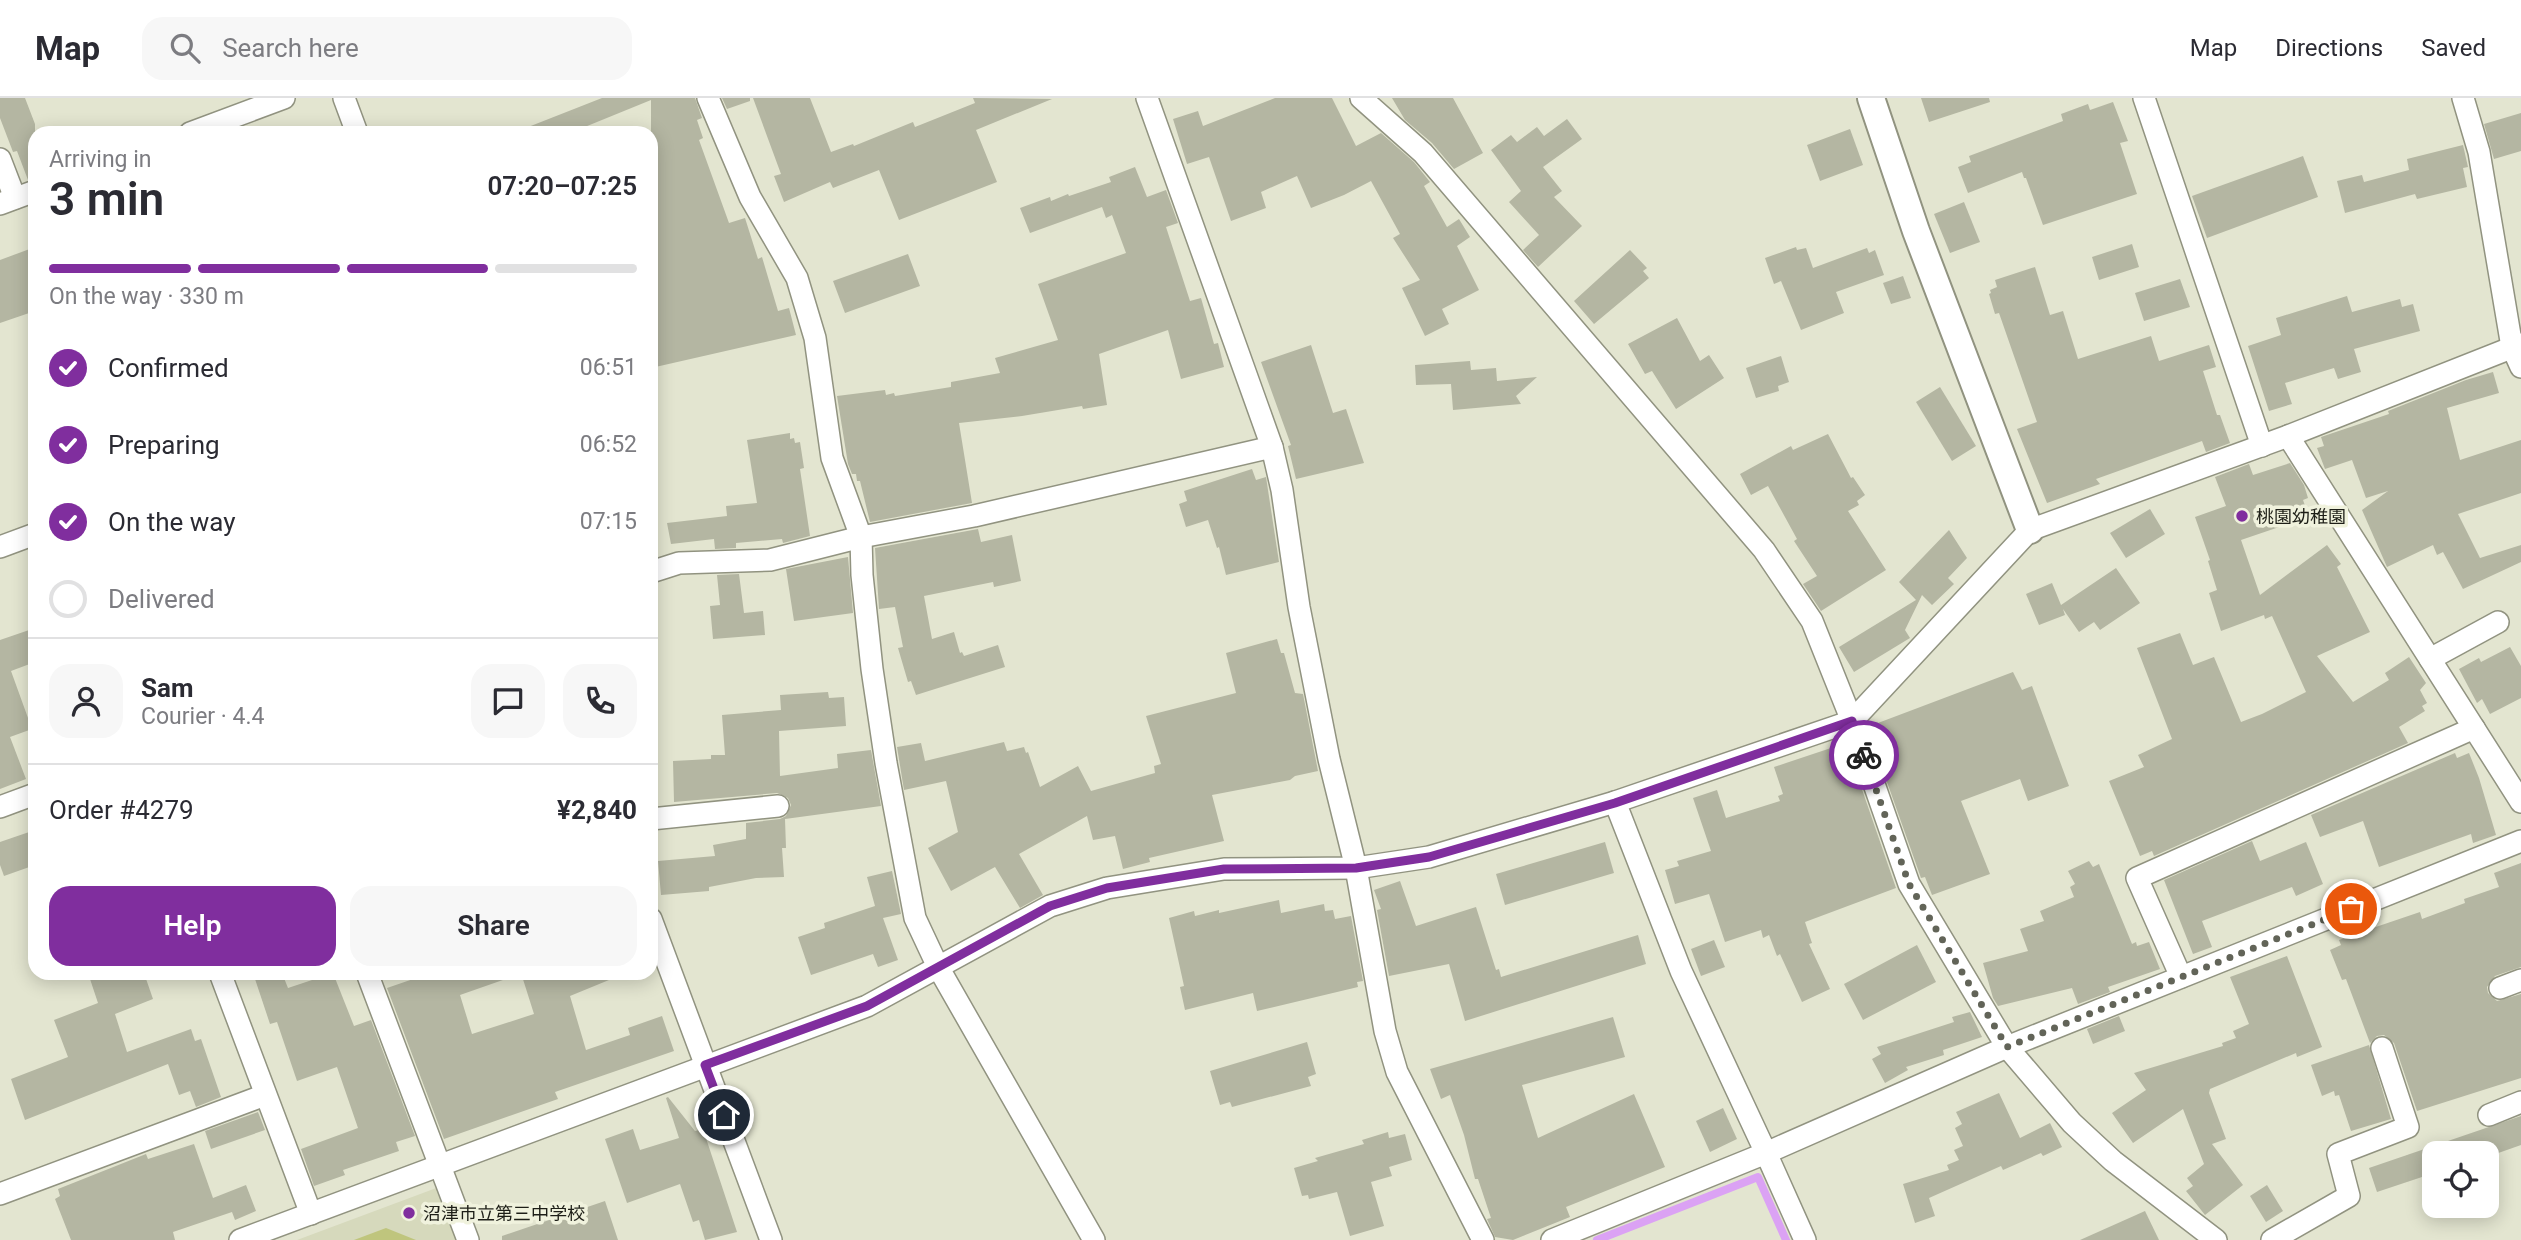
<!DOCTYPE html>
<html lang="en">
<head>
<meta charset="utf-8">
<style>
  body { margin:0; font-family:Roboto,"Noto Sans JP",sans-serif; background:#f7f7f7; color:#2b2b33; height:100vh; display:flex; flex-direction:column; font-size:26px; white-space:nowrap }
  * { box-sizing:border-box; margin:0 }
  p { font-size:23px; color:#7c7c81 }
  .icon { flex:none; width:38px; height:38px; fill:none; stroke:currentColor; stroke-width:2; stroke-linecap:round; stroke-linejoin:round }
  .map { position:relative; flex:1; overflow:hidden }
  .panel { position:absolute; left:28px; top:28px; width:630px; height:854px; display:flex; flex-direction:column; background:#fff; border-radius:21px; box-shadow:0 4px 18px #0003 }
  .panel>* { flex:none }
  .tools { position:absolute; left:2422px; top:1043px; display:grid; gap:14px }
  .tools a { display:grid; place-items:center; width:77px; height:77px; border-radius:14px; background:#fff; box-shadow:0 4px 18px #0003; font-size:35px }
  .pin { position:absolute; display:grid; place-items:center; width:60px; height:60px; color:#fff; margin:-30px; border:4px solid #fff; border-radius:50%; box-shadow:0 2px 7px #0007 }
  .courier { position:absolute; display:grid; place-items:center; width:70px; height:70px; margin:-35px; border:5px solid #802e9e; border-radius:50%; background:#fff; color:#222; box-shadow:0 2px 9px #0007 }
  .summary em { font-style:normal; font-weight:600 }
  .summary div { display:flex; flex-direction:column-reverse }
  .summary { display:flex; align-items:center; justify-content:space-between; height:119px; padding:0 21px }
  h1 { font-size:46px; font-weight:600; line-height:52px }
  .bar { display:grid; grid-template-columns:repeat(4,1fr); gap:10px 7px; align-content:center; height:84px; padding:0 21px }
  .bar i { height:9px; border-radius:5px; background:#e1e1e2 }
  .bar .active { background:#802e9e }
  .bar p { grid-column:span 4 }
  .line { display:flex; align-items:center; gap:18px; padding:0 21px; border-top:2px solid #e1e1e2 }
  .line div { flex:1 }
  .round { display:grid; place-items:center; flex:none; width:74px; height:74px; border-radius:21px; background:#f7f7f7 }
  ol { padding:0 21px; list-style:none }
  li { display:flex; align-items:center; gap:21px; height:77px }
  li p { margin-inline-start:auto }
  li .icon { padding:7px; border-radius:50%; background:#802e9e; color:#fff; stroke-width:4 }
  li:last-child { color:#7c7c81 }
  li i { width:38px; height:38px; border:4px solid #e1e1e2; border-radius:50% }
  .action { display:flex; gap:14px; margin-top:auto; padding:14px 21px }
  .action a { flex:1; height:80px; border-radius:21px; background:#802e9e; color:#fff; font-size:28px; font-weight:600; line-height:80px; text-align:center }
  .action a+a { background:#f7f7f7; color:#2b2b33 }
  header { display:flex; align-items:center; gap:42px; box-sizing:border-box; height:98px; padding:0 35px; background:#fff; border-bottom:2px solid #e1e1e2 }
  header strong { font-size:33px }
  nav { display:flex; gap:38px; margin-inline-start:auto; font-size:24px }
  .search { width:490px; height:63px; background:#f7f7f7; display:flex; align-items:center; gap:18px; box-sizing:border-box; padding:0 24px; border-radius:21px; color:#7c7c81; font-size:26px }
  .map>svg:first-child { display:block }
  .built { fill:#d6d9bc }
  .green { fill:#bfc57d }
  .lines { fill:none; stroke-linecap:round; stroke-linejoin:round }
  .stream { stroke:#dba2f4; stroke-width:8 }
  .building { fill:#b4b6a2 }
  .minor-casing { stroke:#919380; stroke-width:24 }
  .tertiary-casing { stroke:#919380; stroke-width:30 }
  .minor { stroke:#fff; stroke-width:21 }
  .tertiary { stroke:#fff; stroke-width:26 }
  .done { stroke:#626458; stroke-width:7; stroke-dasharray:0 12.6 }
  .route { stroke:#802e9e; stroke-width:9 }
  .poi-dot { fill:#802e9e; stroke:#f0f2dd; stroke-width:2.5 }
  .labels { text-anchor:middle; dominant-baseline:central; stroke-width:7; stroke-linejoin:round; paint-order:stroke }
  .poi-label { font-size:18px; fill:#1d1e17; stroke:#f0f2dd; text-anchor:start }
</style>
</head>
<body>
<header>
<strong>Map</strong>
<div class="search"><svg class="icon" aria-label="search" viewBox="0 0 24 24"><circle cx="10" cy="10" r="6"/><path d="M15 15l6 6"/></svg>Search here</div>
<nav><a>Map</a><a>Directions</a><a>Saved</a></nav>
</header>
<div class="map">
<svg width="2521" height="1142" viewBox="0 0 2521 1142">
  <rect width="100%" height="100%" fill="#e3e5d0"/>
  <polygon class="built" points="439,1089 459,1142 297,1142"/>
  <polygon class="green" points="386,1130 416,1142 354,1142"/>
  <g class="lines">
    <polyline class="stream" points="1597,1142 1758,1079 1786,1142"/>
  </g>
  <g class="building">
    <polygon points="0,0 25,0 35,26 35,80 28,82 17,53 13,54 0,20"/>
    <polygon points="602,0 695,0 702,20 697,22 703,40 699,42 729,125 745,120 758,161 762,159 778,213 789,210 796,237 651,270 651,2 570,35 518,35 518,33"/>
    <polygon points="722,0 750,0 750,3 727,11"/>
    <polygon points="753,0 810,0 831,54 853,46 854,48 913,24 915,29 975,5 973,0 1052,1 976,32 997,84 899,122 879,72 833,90 830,84 784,104 774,78 781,76"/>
    <polygon points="1275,0 1332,0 1356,48 1381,35 1414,64 1430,84 1424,88 1447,129 1459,121 1470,139 1457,148 1479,192 1442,211 1449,226 1425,238 1402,190 1420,182 1393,140 1400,136 1371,83 1344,97 1311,110 1297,78 1261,94 1266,110 1231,123 1209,59 1187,66 1173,21 1198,13 1203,28"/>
    <polygon points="1392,0 1453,0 1483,55 1454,71 1432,45 1405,22"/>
    <polygon points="1921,0 1989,0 1990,4 1929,24"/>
    <polygon points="2113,4 2128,43 2120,45 2137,96 2043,127 2026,80 2024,80 2022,74 1968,95 1958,69 1971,64 1969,58 2063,23 2061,16 2088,6 2090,12"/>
    <polygon points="2521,15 2521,53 2494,61 2484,26"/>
    <polygon points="1567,21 1582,41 1543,69 1562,93 1554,99 1582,128 1538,169 1523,152 1539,137 1509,104 1521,93 1491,52 1511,37 1517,44 1537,29 1544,38"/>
    <polygon points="1850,31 1863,67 1820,83 1807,47"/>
    <polygon points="2463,47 2468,69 2463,70 2467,89 2417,101 2415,96 2345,115 2337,83 2362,77 2364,84 2409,72 2407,61"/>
    <polygon points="2303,58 2318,99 2207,140 2192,98"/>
    <polygon points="1135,69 1147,99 1166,92 1178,125 1166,129 1190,203 1201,200 1214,246 1218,245 1224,269 1181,281 1168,232 1099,256 1107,307 1083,311 1082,308 1022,318 959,325 972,405 870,424 860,383 857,383 856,376 852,376 848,366 837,298 885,292 886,297 894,295 895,298 951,289 951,284 1000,275 995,260 1058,242 1038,186 1126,155 1112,117 1106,120 1102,109 1030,135 1020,110 1050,99 1051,103 1068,96 1069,98 1111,84 1109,79"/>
    <polygon points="1964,104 1980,144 1950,155 1934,116"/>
    <polygon points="2132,146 2139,169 2099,182 2092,159"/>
    <polygon points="35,149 35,213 0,225 0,162"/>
    <polygon points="1796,149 1797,152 1806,150 1813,170 1867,150 1869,155 1875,152 1884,177 1836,194 1844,215 1801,232 1781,183 1774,186 1765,160"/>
    <polygon points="1630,152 1647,170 1643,173 1649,180 1594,226 1574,203"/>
    <polygon points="908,156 920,188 845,215 833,183"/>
    <polygon points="2035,169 2050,217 2063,213 2078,261 2151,238 2159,263 2209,247 2216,269 2203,273 2217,317 2220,317 2230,345 2206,354 2202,343 2096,381 2100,386 2047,405 2017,331 2037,324 1999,215 1995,216 1989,196 1991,195 1990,192 1997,189 1995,182"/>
    <polygon points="1903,178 1911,200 1891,206 1883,185"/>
    <polygon points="2180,181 2190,209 2144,223 2135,195"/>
    <polygon points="2347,198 2352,214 2400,201 2402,209 2413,206 2420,233 2354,251 2361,274 2338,281 2334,270 2285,285 2292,306 2269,313 2248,248 2281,237 2276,220"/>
    <polygon points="1677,220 1700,263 1709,257 1724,280 1676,311 1652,273 1645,276 1628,246"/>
    <polygon points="1311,247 1333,315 1346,311 1364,365 1296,381 1288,348 1291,347 1261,264"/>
    <polygon points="1781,258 1789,284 1778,288 1779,293 1756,300 1746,270"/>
    <polygon points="1470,263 1471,272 1496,270 1497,283 1537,279 1516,298 1521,306 1453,312 1451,286 1416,287 1415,267"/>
    <polygon points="2493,274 2499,295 2447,310 2460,362 2521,342 2521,395 2458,416 2480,460 2521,447 2521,464 2463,491 2443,454 2437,457 2433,447 2387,469 2362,412 2388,393 2366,400 2352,362 2325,371 2317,350 2324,348 2321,339 2389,316 2388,313 2466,282"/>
    <polygon points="1940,289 1976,348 1952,363 1916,304"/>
    <polygon points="790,335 790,341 794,340 795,345 800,344 804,370 800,371 810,438 783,445 782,441 736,445 736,450 715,451 714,441 671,446 667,425 727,418 726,408 757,405 747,342"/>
    <polygon points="1828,336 1851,380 1853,379 1865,397 1857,403 1859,407 1848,413 1886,472 1821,513 1803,486 1817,478 1794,443 1797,441 1768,388 1751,397 1740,376 1791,348 1793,352"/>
    <polygon points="2290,365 2304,387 2308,400 2303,402 2309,419 2241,442 2260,497 2327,447 2341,466 2337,469 2370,534 2317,558 2353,604 2389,582 2385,575 2409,559 2426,585 2420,592 2427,605 2422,608 2425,613 2399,629 2408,645 2154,758 2152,753 2140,758 2109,683 2144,669 2138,657 2172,641 2137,550 2180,535 2193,567 2214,559 2241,624 2262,616 2306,594 2272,518 2265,521 2264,517 2221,533 2209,495 2217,492 2208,463 2210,462 2195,419 2226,408 2215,379 2249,366 2253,377"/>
    <polygon points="1252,371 1256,382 1266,379 1279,464 1226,477 1219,449 1217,450 1208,422 1186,429 1179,406 1187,403 1184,393"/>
    <polygon points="2150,411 2165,436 2126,460 2110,435"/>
    <polygon points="978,431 981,444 1012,437 1021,483 994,489 993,484 924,498 932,541 954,534 960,555 962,554 964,558 998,547 1005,569 916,597 911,583 908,584 898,550 903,549 895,509 879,511 875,450"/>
    <polygon points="1949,432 1967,460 1948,480 1954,486 1932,507 1922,497 1905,532 1910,540 1854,574 1839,549 1916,502 1899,484"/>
    <polygon points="848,459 853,515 794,523 786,471"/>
    <polygon points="2116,470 2140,505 2100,532 2094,524 2079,534 2063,511 2065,517 2039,527 2026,496 2052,485 2061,507"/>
    <polygon points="739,476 744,515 763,513 765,537 713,541 710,508 720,507 717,477"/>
    <polygon points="35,530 35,564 11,573 32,631 10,639 26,681 0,691 0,542"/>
    <polygon points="1277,541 1281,555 1284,555 1295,595 1303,596 1318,673 1295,678 1290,682 1212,697 1224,743 1149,760 1150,764 1123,771 1115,738 1093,742 1087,718 1019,756 1043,797 1020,810 995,769 951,793 928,750 958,734 946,683 904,692 897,649 921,645 925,663 1004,644 1007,653 1024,649 1026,655 1028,654 1040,689 1078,668 1091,693 1155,675 1154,668 1161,666 1146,618 1236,595 1226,555"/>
    <polygon points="2510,549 2521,568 2521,600 2490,616 2482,601 2477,605 2459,571 2479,560 2481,564"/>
    <polygon points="2013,574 2022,592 2032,588 2069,688 2028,703 2020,681 1961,703 1990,776 1932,797 1925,779 1921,780 1870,636 1873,635 1870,628"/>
    <polygon points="828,594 829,600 844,599 846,628 779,633 780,678 838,670 837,656 871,652 881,708 785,721 786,750 782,750 784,779 756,780 709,789 709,793 661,797 658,763 715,758 713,747 746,741 746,725 780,721 786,718 791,707 788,700 777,695 674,704 673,663 711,661 711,657 725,657 722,617 781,612 780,597"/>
    <polygon points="1846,645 1896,790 1805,824 1812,845 1809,846 1830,891 1802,904 1780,856 1777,858 1769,837 1763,840 1761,832 1725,844 1709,796 1675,806 1665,772 1679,768 1677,763 1711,753 1693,700 1717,692 1726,720 1780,703 1778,698 1783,696 1774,669"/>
    <polygon points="2455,655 2457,660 2469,655 2479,680 2496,737 2473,745 2471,736 2379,769 2363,723 2320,739 2311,717"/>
    <polygon points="35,732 35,767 4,778 0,767 0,744"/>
    <polygon points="2252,743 2260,763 2306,744 2323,786 2296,798 2292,789 2202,823 2212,849 2193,856 2164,782"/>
    <polygon points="1605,744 1614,775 1505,807 1496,776"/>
    <polygon points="2089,763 2093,769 2099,766 2132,846 2136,844 2137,848 2149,844 2160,871 2108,889 2110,894 2078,906 2072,890 1998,908 1993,900 1983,865 2028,853 2020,831 2044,823 2040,813 2074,799 2070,789 2075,786 2068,773"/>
    <polygon points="2521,765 2521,869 2495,878 2487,889 2488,895 2497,903 2521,896 2521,980 2417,1013 2394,945 2384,937 2377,938 2370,945 2346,881 2342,882 2330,852 2341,847 2339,842 2361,834 2420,814 2422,821 2465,805 2464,801 2499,789 2494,775"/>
    <polygon points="892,773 901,816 883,820 898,862 878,869 873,856 811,877 798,839 825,830 824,825 875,808 867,779"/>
    <polygon points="1400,783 1416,828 1476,809 1496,872 1499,871 1501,879 1638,837 1646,866 1465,923 1449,866 1389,878 1377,812 1381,811 1374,792"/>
    <polygon points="1279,802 1281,815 1324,806 1325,813 1333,812 1335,821 1351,818 1363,883 1357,884 1358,889 1257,913 1253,895 1185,912 1180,889 1184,888 1169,820 1194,813 1195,818 1219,812 1219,815"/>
    <polygon points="1714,842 1725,869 1701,878 1691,851"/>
    <polygon points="1917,847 1936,884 1863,922 1844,886"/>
    <polygon points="2287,858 2322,949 2297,959 2296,955 2210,991 2209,995 2226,1041 2212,1046 2243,1087 2205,1117 2186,1093 2193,1088 2187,1080 2204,1066 2183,1011 2133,1045 2112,1015 2146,992 2134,975 2223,948 2222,945 2236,940 2233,933 2249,926 2230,879"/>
    <polygon points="88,875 144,875 153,901 115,916 127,954 191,931 195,943 201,941 221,999 196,1009 190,993 179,997 168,966 25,1022 11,981 68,959 54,922 98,905"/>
    <polygon points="253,875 282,875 288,890 333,875 354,928 371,922 415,1038 396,1044 399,1053 343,1072 345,1077 314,1088 301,1051 358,1030 337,969 297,983 277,924 270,926"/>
    <polygon points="417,875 514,875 514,878 460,897 472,936 534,916 521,875 626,875 570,898 586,952 630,937 628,930 662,918 674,953 555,994 558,1001 444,1041 387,890 419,879"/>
    <polygon points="1970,914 1982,939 1943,952 1944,957 1906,969 1908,972 1885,985 1872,961 1881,956 1877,949 1954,924 1952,919"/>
    <polygon points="2119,918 2125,933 2093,946 2087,931"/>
    <polygon points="1613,919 1625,959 1522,987 1538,1040 1634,996 1665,1069 1566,1109 1570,1119 1513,1142 1495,1139 1487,1121 1491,1120 1478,1081 1475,1081 1464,1037 1450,997 1441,1001 1430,971"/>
    <polygon points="1307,944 1316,976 1308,979 1311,988 1232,1009 1230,1004 1220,1007 1210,973"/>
    <polygon points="2369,947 2391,1021 2351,1033 2339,997 2335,998 2334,993 2322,998 2311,967"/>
    <polygon points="1999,995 2020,1040 2050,1025 2062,1049 2043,1058 2041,1055 2003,1072 2001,1068 1929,1100 1935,1118 1915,1125 1903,1086 1949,1072 1947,1067 1959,1062 1954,1052 1963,1048 1955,1030 1962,1026 1956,1014"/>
    <polygon points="668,999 695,1033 703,1031 737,1134 705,1142 699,1122 693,1124 680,1086 627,1105 605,1041 633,1031 640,1052 679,1040 666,1000"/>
    <polygon points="1723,1010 1737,1041 1710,1054 1696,1023"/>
    <polygon points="258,1014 265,1032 211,1051 205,1033"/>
    <polygon points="2521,1018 2521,1047 2487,1059 2487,1055 2434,1055 2434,1075 2377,1094 2369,1070"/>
    <polygon points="1388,1034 1389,1040 1405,1036 1412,1062 1389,1069 1392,1078 1371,1084 1384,1128 1350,1138 1337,1094 1309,1101 1308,1097 1302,1098 1294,1070 1318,1063 1315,1060 1364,1046 1362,1042"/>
    <polygon points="194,1046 213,1100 246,1087 256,1113 235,1122 232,1114 173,1134 175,1142 71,1142 55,1101 60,1098 58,1091 146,1056 148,1061"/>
    <polygon points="2267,1087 2283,1113 2266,1124 2250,1098"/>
    <polygon points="605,1103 618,1142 502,1142 502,1138"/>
    <polygon points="2145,1113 2159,1142 2080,1142"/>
  </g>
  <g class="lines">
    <g class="minor-casing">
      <g id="minor">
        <polyline points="344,0 357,35"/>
        <polyline points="708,0 750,99 797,180 815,240 832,360 861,439 862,477 872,571 886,665 915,820 938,869 1094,1142"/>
        <polyline points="1147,0 1272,349 1282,392 1299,509 1329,661 1356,770 1385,933 1397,974 1483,1142"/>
        <polyline points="1361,0 1423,55 1764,452 1812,523 1852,623 1909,786 2007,949 2072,1025 2113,1063 2216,1142"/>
        <polyline points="2144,0 2262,348"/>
        <polyline points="2463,0 2479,54 2512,249 2521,269"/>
        <polyline points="190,35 284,0"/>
        <polyline points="0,61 15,100"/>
        <polyline points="0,106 35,93"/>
        <polyline points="2288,338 2521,704"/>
        <polyline points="0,449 35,436"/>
        <polyline points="651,474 679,465 770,462 861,439 974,418 1272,349"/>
        <polyline points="2430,561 2498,524"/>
        <polyline points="1615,704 1681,873 1766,1055 2007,949 2521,743"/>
        <polyline points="0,709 35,696"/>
        <polyline points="651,721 778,708"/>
        <polyline points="651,821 771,1142"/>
        <polyline points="220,875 311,1116"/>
        <polyline points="367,875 468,1142"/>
        <polyline points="2181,879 2137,780 2474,630"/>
        <polyline points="2500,890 2521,882"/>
        <polyline points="2489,1017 2521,1004"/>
        <polyline points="0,1096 265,997"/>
        <polyline points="240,1142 867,908 1050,808 1107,790 1224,771 1356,770 1429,759 1615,704 1852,623 2030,432 2288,338 2521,246"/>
        <polyline points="1552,1142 1766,1055 1805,1142"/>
        <polyline points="2272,1142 2349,1098 2338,1056 2408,1029 2382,950"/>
      </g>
    </g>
    <g class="tertiary-casing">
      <polyline id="tertiary" points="1871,0 1916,133 2030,432"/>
    </g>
    <use href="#minor" class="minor"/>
    <use href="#tertiary" class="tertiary"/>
  </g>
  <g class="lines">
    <polyline class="done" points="1864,657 1909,786 2007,949 2351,811"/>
    <polyline class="route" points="724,1017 705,967 867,908 1050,808 1107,790 1224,771 1356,770 1429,759 1615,705 1852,623 1864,657"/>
  </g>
  <g class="poi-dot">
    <circle cx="2242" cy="418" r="7"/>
    <circle cx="409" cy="1115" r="7"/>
  </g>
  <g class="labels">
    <g class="poi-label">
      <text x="2256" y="418">桃園幼稚園</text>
      <text x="423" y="1115">沼津市立第三中学校</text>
    </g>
  </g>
</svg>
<div class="tools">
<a><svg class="icon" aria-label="locate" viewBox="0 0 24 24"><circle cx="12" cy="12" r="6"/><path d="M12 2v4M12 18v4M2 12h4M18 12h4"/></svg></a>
</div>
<div class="pin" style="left:2351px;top:811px;background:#ea580c"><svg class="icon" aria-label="bag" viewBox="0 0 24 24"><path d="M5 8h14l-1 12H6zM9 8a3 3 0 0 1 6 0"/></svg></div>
<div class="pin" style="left:724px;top:1017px;background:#1f2937"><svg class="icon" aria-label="home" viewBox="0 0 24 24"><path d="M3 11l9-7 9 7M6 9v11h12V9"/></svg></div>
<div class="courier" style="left:1864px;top:657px"><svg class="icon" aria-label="bike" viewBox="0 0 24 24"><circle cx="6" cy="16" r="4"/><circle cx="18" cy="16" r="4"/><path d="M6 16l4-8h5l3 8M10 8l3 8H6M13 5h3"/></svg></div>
<section class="panel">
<div class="summary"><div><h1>3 min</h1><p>Arriving in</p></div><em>07:20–07:25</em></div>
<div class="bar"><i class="active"></i><i class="active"></i><i class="active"></i><i></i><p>On the way · 330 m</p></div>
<ol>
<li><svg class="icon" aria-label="check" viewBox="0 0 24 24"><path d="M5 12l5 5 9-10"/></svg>Confirmed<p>06:51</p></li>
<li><svg class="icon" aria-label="check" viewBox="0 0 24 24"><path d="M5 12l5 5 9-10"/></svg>Preparing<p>06:52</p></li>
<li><svg class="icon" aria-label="check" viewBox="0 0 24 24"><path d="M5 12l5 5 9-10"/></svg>On the way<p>07:15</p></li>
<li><i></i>Delivered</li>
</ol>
<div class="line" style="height:126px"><a class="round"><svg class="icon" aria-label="person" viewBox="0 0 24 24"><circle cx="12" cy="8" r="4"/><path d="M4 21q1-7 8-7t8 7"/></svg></a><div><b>Sam</b><p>Courier · 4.4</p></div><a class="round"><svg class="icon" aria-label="chat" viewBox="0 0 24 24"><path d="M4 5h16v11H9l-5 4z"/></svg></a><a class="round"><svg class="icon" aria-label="phone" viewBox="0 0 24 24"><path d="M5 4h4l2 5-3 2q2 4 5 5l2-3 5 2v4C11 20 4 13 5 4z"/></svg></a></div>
<div class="line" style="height:91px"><div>Order #4279</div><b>¥2,840</b></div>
<div class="action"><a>Help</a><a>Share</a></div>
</section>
</div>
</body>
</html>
